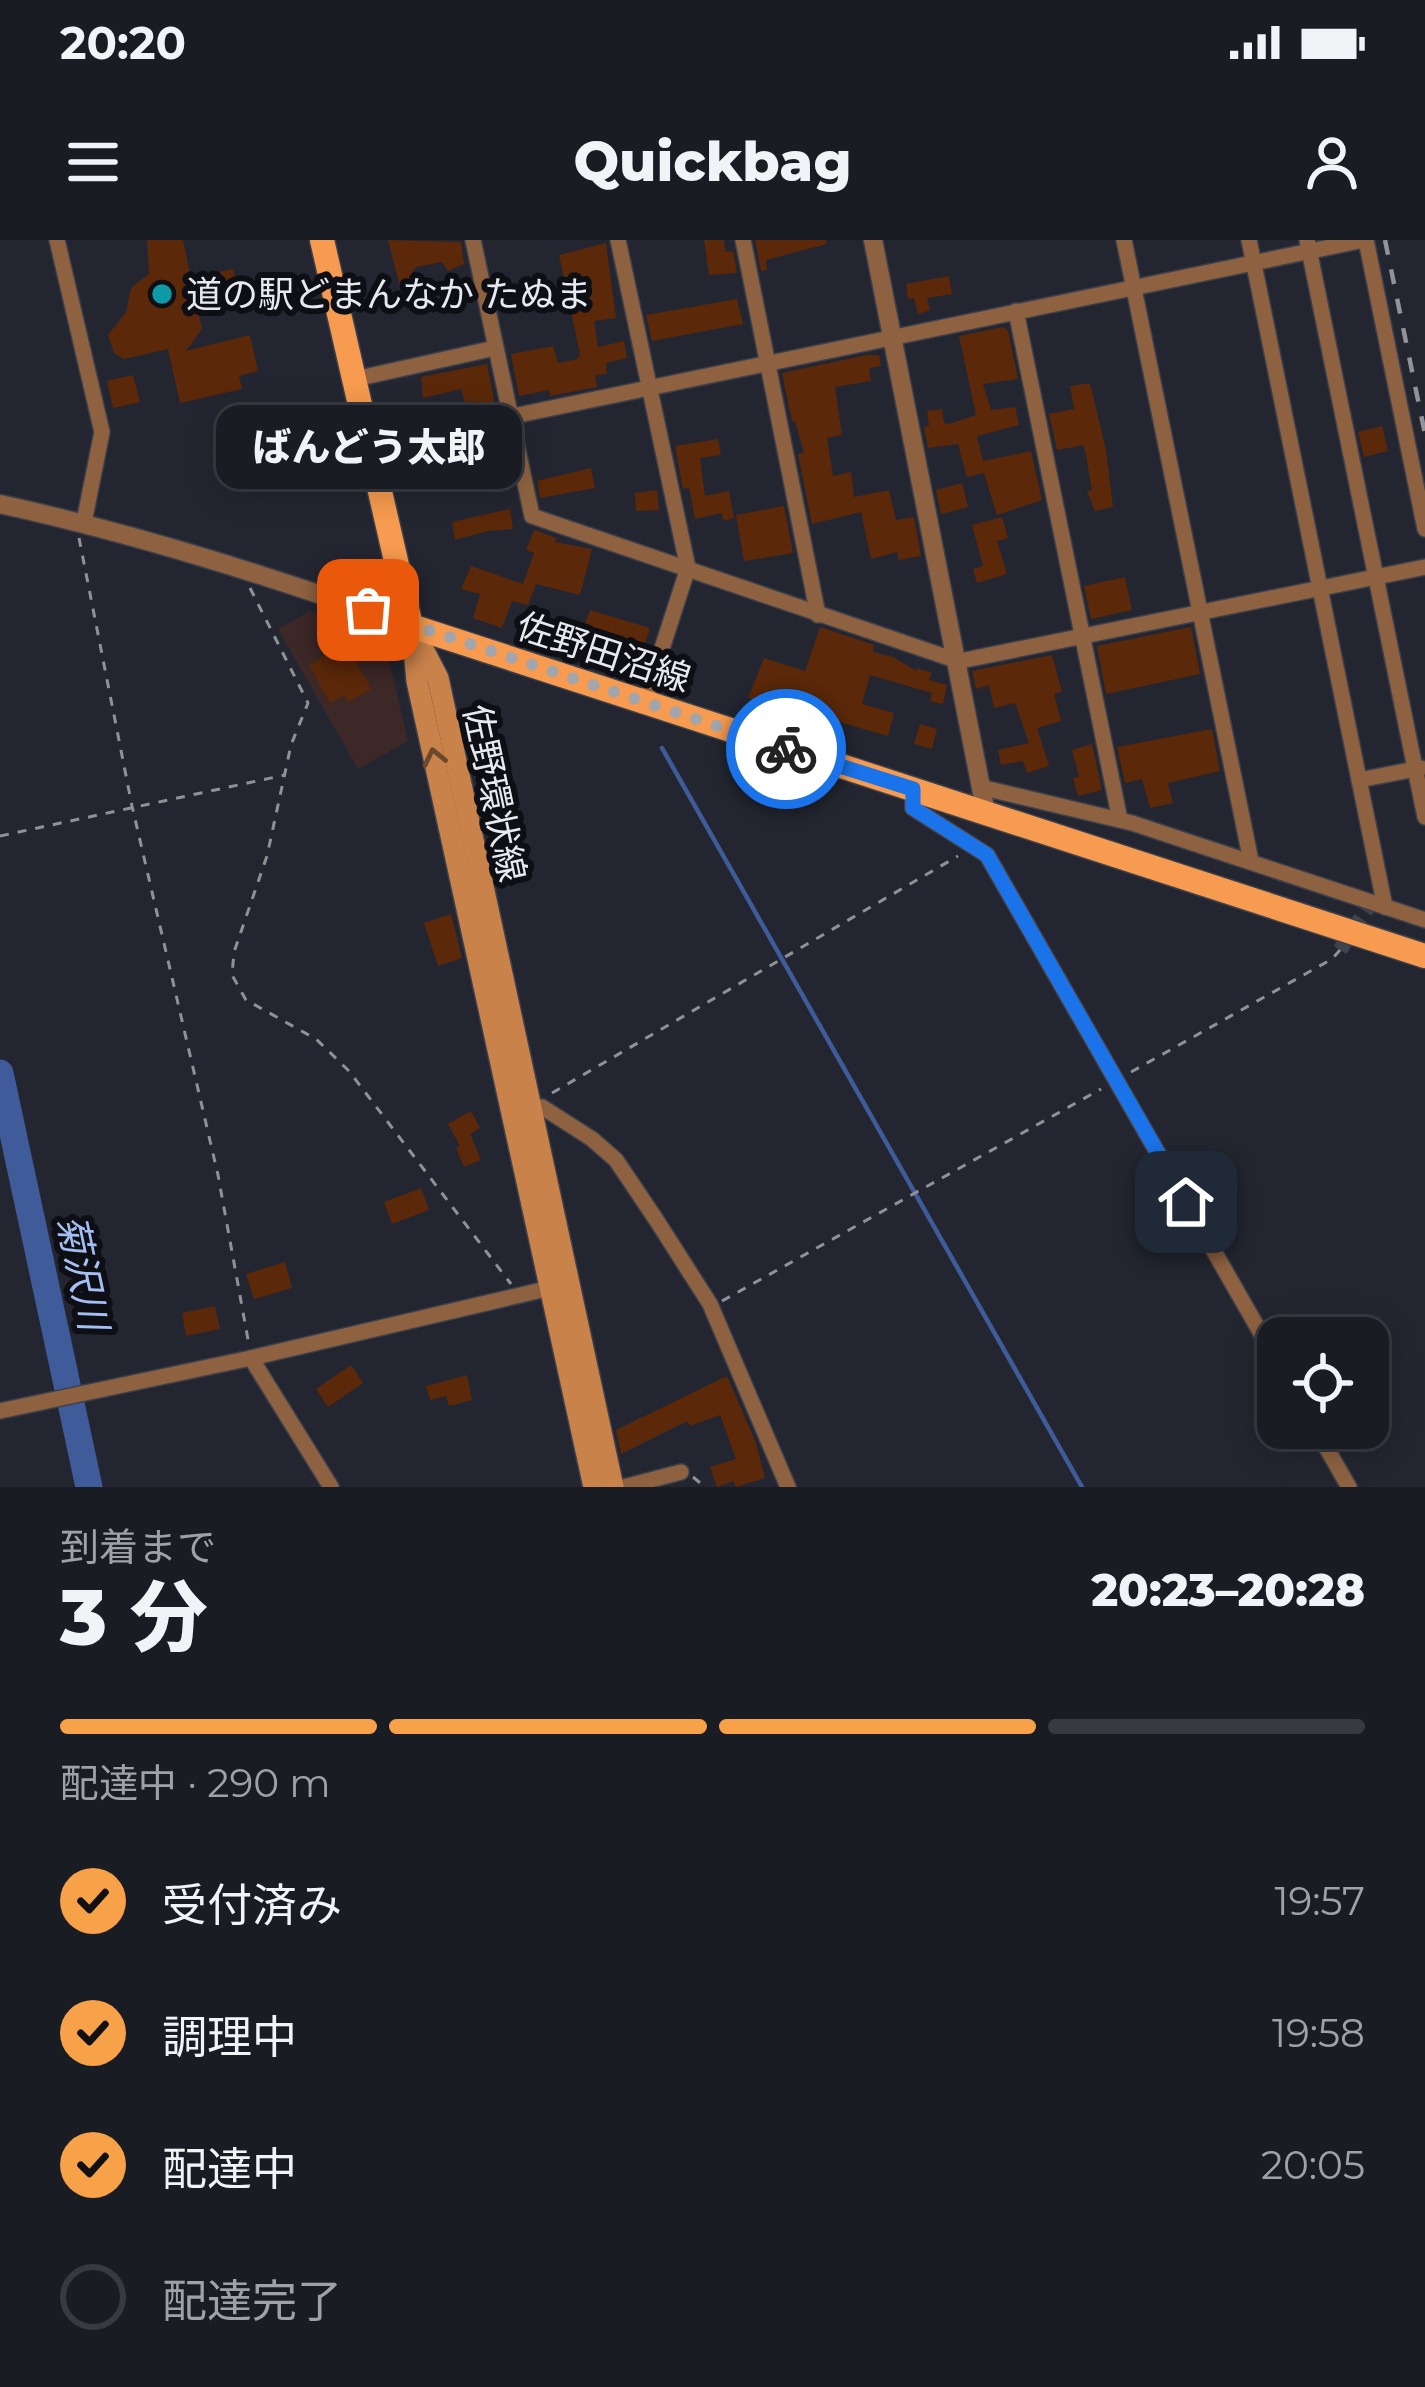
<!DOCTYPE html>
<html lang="ja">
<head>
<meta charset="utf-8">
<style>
  body { margin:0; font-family:Montserrat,"Noto Sans JP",sans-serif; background:#23252c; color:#f1f3f6; height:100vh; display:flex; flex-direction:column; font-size:45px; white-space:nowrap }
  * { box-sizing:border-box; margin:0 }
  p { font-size:39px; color:#9fa1a6 }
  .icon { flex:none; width:66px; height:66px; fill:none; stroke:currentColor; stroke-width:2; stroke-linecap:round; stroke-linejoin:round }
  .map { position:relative; height:1247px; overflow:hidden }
  .sheet { display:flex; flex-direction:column; background:#1a1c24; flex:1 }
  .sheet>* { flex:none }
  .buttons { position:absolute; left:1257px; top:1077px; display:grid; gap:24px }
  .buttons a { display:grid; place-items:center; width:132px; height:132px; border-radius:24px; background:#1a1c24; box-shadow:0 6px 30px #0003,0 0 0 3px #383a41; font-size:60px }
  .pin { position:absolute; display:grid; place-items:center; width:102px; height:102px; color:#fff; margin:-51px; border-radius:24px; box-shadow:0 6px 18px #0006 }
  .courier { position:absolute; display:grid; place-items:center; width:120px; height:120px; margin:-60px; border:9px solid #1a73e8; border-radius:50%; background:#fff; color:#222; box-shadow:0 3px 15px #0007 }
  .bubble { position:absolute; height:84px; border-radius:24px; background:#1a1c24; box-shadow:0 6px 30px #0003,0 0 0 3px #383a41; font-size:39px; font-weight:800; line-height:84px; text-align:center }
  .headline em { font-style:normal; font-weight:800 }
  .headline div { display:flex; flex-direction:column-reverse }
  .headline { display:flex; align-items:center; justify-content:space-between; height:204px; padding:0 60px }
  h1 { font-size:78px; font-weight:800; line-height:90px }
  .bar { display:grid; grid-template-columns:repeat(4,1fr); gap:18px 12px; align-content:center; height:144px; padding:0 60px }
  .bar i { height:15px; border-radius:9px; background:#383a41 }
  .bar .selected { background:#f7a149 }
  .bar p { grid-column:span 4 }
  ol { padding:0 60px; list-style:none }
  li { display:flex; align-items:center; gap:36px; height:132px }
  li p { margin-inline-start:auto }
  li .icon { padding:12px; border-radius:50%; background:#f7a149; color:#111; stroke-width:4 }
  li:last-child { color:#9fa1a6 }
  li i { width:66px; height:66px; border:6px solid #383a41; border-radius:50% }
  .status { display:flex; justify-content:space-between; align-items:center; height:84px; padding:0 60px; background:#1a1c24; direction:ltr }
  .status svg { height:33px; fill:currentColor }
  header { display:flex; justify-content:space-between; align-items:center; height:156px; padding:0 60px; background:#1a1c24; font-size:54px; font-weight:800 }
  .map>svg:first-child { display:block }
  .commercial { fill:#3c2826 }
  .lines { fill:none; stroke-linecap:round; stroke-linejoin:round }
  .stream { stroke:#3f5b9a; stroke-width:4.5 }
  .river { stroke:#3f5b9a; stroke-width:27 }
  .building { fill:#5b2809 }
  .minor-tunnel { stroke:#40434d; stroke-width:15; stroke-dasharray:15 8; stroke-linecap:butt }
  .minor-casing { stroke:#3e414b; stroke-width:18 }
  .tertiary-casing { stroke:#3e414b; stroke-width:21 }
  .secondary-casing { stroke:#3e414b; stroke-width:24 }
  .primary-casing { stroke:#3e414b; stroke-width:27 }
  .path { stroke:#8e9198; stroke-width:3; stroke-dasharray:9 9; stroke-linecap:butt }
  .minor { stroke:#8e6240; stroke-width:15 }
  .tertiary { stroke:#8e6240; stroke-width:18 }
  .secondary { stroke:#c9824a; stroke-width:21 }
  .primary { stroke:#f69b4f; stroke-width:24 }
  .rail { stroke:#90939a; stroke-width:4.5; stroke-dasharray:15 15; stroke-linecap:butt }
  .oneway { stroke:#6c482f }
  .done { stroke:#a2a5ac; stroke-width:12; stroke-dasharray:0 21.6 }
  .route { stroke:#1a73e8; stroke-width:15 }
  .culture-dot { fill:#0f9aa8; stroke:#0e0f14; stroke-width:4.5 }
  .labels { text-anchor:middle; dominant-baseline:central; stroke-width:12; stroke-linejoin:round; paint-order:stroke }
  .poi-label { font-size:36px; fill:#e6e9ef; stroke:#0e0f14; text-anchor:start }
  .street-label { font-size:36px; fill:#e6e9ef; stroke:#0e0f14 }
  .water-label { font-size:39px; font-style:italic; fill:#a5bff5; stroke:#0e0f14 }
</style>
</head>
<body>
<div class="status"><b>20:20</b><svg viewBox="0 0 49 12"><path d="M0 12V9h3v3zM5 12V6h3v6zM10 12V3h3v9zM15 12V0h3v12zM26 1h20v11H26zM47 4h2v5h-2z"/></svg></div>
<header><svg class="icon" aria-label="menu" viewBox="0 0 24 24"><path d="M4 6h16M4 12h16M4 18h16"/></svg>Quickbag<svg class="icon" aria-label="person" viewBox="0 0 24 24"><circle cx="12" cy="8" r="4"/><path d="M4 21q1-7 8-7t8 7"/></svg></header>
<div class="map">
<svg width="1425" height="1247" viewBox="0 0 1425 1247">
  <rect width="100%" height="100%" fill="#232630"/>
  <polygon class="commercial" points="310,371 364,390 390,424 408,501 358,529 278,389"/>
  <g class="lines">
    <polyline class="stream" points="662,508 1082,1247"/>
    <polyline class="river" points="0,833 89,1247"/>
  </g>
  <g class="building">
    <polygon points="147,0 183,0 191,38 233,29 237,46 195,56 202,89 186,111 250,95 258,131 239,136 242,149 180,163 168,109 124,119 114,113 108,95 126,72 131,48 149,34"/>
    <polygon points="388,0 461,2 464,24 448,31 442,22 416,27 412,32 415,48 401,50"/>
    <polygon points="704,0 724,0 725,12 733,11 737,33 709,35"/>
    <polygon points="755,0 826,0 827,4 766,20 767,30 761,31"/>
    <polygon points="606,3 616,78 594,81 598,107 624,101 627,118 606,123 607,134 595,135 597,147 550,156 549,150 519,156 511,114 553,106 558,123 578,119 580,114 559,15"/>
    <polygon points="949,36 952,54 927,58 930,70 918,74 914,58 908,59 906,44"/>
    <polygon points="737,59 743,84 652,101 646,75"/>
    <polygon points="1003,87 1008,91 1018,139 983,144 991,170 1015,167 1019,185 977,196 983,221 1031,211 1042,260 997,275 984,233 967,237 958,204 928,208 924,187 929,186 927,171 942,169 944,183 949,184 976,175 959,96"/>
    <polygon points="867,115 879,115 881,126 869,128 871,141 835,147 842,195 827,198 833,236 851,232 854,257 889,250 896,280 914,277 921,316 899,320 897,312 871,319 861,272 812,284 798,214 804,213 795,181 792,182 782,133"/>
    <polygon points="487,124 497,175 471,182 461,149 423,158 421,137"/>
    <polygon points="133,135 140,162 113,168 107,141"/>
    <polygon points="1090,143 1106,210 1113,267 1095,271 1087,251 1092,250 1084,205 1057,210 1049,174 1074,169 1070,146"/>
    <polygon points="426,167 431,187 415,191 410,170"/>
    <polygon points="1382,186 1388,211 1364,217 1358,192"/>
    <polygon points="718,199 721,215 700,218 705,256 729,251 734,278 723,281 722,273 695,279 689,248 683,249 675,206"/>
    <polygon points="591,228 595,248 540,258 537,241"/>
    <polygon points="962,243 968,267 941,274 936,250"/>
    <polygon points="657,250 659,270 636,271 635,253"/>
    <polygon points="784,266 793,313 744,321 736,275"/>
    <polygon points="510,269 513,289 487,291 455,300 452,282"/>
    <polygon points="1002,277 1008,298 997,301 1007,334 977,343 973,329 983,326 972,285"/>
    <polygon points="534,290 557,298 555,302 592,309 580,355 536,344 528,365 512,361 502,388 473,378 480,354 461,349 471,326 523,344 534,313 526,310"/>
    <polygon points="1125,337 1132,370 1091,379 1084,346"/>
    <polygon points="590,370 650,388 644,406 584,388"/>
    <polygon points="820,387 874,405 873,412 893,417 916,431 917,428 932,433 929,440 947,445 943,464 930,461 932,453 870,435 862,464 894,473 888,496 825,478 827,474 791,463 792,458 771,451 766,464 748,458 764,418 805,431"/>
    <polygon points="1191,387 1200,434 1106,454 1097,406"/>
    <polygon points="346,404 371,449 348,462 344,455 330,463 309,425"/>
    <polygon points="1052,415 1062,452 1054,454 1061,481 1037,488 1049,526 1027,533 1023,521 1001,525 998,510 1029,503 1015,463 994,468 989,445 976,449 972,431"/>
    <polygon points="920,484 937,489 932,509 914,504"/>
    <polygon points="1212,489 1220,531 1168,543 1173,563 1150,568 1142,539 1125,543 1117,507"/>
    <polygon points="1092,504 1102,550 1078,556 1073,538 1079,537 1072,510"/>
    <polygon points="451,674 462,718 438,726 424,683"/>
    <polygon points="471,871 480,888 470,894 481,920 464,927 456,908 460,906 448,884"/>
    <polygon points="421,948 429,970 392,984 384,962"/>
    <polygon points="285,1022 292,1048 254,1059 246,1034"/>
    <polygon points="215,1066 220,1089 186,1096 182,1073"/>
    <polygon points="351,1125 363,1143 328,1167 316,1149"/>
    <polygon points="467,1135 472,1160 449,1166 446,1156 430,1160 426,1146"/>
    <polygon points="727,1136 756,1203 765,1238 736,1247 733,1241 717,1247 710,1227 736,1219 720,1175 690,1186 687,1181 621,1214 616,1190"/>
  </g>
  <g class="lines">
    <polyline class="minor-tunnel" points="1340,710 1368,667"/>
    <g class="minor-casing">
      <g id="minor">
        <polyline points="57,0 102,192 84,282"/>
        <polyline points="473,0 532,276 955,420"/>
        <polyline points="618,0 688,328 644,464"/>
        <polyline points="743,0 818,375"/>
        <polyline points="1124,0 1251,621"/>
        <polyline points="1249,0 1385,667"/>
        <polyline points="1307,0 1425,577"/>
        <polyline points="1366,0 1425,289"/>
        <polyline points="1016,71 1120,580"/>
        <polyline points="355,139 495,108"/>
        <polyline points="509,177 1364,0"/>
        <polyline points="955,422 1425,327"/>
        <polyline points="1359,540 1421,528"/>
        <polyline points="980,547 1132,583 1425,680"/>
        <polyline points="913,549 913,568 987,615 1278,1123"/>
        <polyline points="522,872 542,867 592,899 616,920 657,981 710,1064 788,1247"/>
        <polyline points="251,1118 331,1247"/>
        <polyline points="0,1171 251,1118 559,1046"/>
        <polyline points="1315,1188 1349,1247"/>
        <polyline points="624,1247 681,1232"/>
      </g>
    </g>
    <g class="tertiary-casing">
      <g id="tertiary">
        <polyline points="873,0 986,573"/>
        <path d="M0 264C141 295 275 338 411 386"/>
      </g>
    </g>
    <g class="secondary-casing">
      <g id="secondary">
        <polyline points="411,386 438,438 613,1247"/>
        <polyline points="413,398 417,441 594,1247"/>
      </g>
    </g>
    <g class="primary-casing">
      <polyline id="primary" points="322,0 411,386 1425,716"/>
    </g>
    <g class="path">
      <polyline points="79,298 132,566 218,935 249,1105"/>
      <polyline points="250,348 308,463 291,505 267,616 234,712 232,735 246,760 316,799 349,831 511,1044"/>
      <polyline points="0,596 285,535"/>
      <polyline points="1131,832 1332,719 1340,710"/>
      <polyline points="552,853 958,616"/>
      <polyline points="722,1061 1101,849"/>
      <polyline points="693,1237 705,1247"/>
    </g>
    <use href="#minor" class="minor"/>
    <use href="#tertiary" class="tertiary"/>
    <use href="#secondary" class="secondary"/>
    <use href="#primary" class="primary"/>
    <polyline class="rail" points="1385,0 1425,194"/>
  </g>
  <defs><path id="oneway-chevron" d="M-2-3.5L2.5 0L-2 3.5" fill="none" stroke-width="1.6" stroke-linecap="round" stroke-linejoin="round" transform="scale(3)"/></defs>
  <use class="oneway" href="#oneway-chevron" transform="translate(434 517) rotate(-103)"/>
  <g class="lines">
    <polyline class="done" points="368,370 786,509"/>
    <polyline class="route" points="786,509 913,549 913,568 987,615 1186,962"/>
  </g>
  <circle class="culture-dot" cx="162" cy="54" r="12"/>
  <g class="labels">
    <g class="poi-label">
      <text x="186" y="54">道の駅どまんなか たぬま</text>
    </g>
    <g class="street-label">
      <text transform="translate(604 412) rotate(18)">佐野田沼線</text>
      <text transform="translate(495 553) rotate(78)">佐野環状線</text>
    </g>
    <g class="water-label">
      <text transform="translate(83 1032) rotate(78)">菊沢川</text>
    </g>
  </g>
</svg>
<div class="buttons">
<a><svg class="icon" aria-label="locate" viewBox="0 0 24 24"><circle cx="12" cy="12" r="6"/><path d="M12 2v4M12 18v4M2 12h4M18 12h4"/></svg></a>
</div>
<div class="pin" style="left:368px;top:370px;background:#ea580c"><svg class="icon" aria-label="bag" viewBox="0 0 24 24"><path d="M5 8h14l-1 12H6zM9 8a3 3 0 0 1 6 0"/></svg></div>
<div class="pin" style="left:1186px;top:962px;background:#1f2937"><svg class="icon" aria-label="home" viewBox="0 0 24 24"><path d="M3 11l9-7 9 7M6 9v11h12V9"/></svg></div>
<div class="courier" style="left:786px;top:509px"><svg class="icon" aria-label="bike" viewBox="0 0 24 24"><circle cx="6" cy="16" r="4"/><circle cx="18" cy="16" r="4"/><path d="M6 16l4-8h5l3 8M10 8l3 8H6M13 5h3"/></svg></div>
<div class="bubble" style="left:216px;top:165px;width:306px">ばんどう太郎</div>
</div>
<section class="sheet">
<div class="headline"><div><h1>3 分</h1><p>到着まで</p></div><em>20:23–20:28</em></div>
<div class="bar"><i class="selected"></i><i class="selected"></i><i class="selected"></i><i></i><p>配達中 · 290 m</p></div>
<ol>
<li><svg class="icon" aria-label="check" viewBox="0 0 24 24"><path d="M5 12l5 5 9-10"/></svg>受付済み<p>19:57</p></li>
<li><svg class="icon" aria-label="check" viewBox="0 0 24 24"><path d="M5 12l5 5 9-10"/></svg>調理中<p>19:58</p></li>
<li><svg class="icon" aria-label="check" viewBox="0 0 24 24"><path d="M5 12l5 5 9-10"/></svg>配達中<p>20:05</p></li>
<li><i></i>配達完了</li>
</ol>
</section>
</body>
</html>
